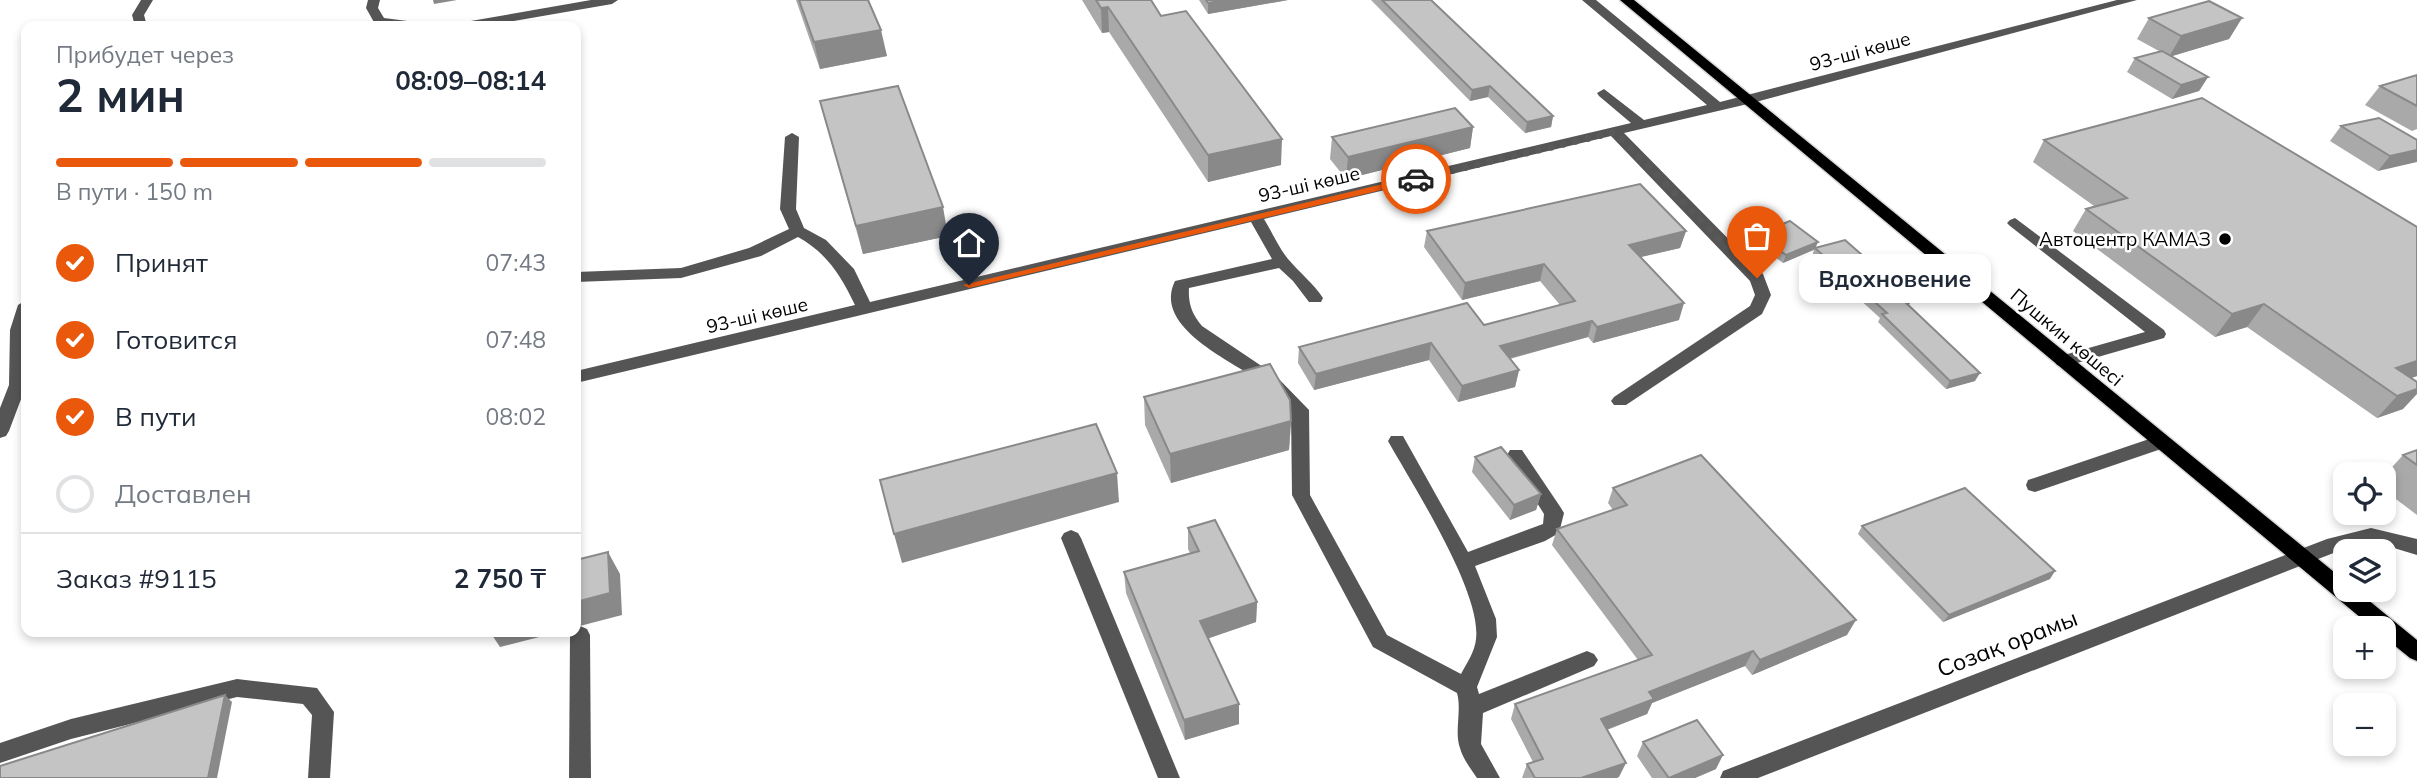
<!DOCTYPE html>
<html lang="ru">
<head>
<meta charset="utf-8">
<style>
  body { margin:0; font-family:Mulish,sans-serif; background:#f2f2f3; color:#1f2937; height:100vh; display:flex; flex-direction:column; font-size:26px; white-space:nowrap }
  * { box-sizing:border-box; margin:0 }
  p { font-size:23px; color:#747a83 }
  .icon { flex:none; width:38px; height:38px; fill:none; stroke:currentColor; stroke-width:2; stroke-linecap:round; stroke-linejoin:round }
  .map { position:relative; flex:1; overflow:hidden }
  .side { position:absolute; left:21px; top:21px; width:560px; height:616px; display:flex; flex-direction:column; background:#fff; border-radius:14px; box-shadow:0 4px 10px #0003 }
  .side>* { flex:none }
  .controls { position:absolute; left:2333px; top:462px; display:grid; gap:14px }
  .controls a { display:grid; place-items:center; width:63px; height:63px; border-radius:14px; background:#fff; box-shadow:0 4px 10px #0003; font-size:35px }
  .pin { position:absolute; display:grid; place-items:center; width:60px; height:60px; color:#fff; margin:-72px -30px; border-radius:50% 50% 50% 0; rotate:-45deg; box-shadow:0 0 7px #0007 }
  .pin .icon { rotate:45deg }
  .courier { position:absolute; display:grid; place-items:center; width:70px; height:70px; margin:-35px; border:5px solid #ea580c; border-radius:50%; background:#fff; color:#222; box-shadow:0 2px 9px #0007 }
  .bubble { position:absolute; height:49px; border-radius:14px; background:#fff; box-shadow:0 4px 10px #0003; font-size:23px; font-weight:700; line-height:49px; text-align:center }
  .summary em { font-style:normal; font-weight:700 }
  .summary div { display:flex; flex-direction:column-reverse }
  .summary { display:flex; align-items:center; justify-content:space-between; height:119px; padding:0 35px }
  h1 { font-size:46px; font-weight:700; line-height:52px }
  .bar { display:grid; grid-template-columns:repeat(4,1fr); gap:10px 7px; align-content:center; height:84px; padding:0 35px }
  .bar i { height:9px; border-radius:5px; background:#e0e1e3 }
  .bar .active { background:#ea580c }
  .bar p { grid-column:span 4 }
  .line { display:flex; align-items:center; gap:18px; padding:0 35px; border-top:2px solid #e0e1e3 }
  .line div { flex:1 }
  ol { padding:0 35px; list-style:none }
  li { display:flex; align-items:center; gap:21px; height:77px }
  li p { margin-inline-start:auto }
  li .icon { padding:7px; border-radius:50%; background:#ea580c; color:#fff; stroke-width:4 }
  li:last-child { color:#747a83 }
  li i { width:38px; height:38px; border:4px solid #e0e1e3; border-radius:50% }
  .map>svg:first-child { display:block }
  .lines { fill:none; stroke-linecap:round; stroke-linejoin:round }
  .major-casing { stroke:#dbdbdb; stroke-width:3 }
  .minor { fill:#555; fill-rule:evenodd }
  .major { fill:#000; fill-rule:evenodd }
  .wall { fill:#a9a9a9 }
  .shaded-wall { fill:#898989 }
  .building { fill:#c4c4c4; stroke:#898989; stroke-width:2 }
  .route { fill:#ea580c }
  .done { stroke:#595959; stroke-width:7; stroke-dasharray:0 12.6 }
  .poi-dot { fill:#000; stroke:#fff; stroke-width:2.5 }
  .labels { text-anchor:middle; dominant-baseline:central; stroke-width:5; stroke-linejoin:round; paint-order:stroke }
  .street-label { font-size:19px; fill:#000; stroke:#fff }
  .poi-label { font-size:19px; fill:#000; stroke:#fff; text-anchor:end }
  .near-street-label { font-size:23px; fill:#000; stroke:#fff }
</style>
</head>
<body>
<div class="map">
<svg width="2417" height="778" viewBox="0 0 2417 778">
  <rect width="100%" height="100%" fill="#fff"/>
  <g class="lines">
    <g class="major-casing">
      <polygon id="major" points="1620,0 1634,0 2345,581 2345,590 2356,590 2417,640 2417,661 2410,658 2384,637 2384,628 2373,628"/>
    </g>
    <g class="minor">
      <polygon points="141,0 153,0 144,15 147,26 135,26 132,15"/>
      <polygon points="368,0 380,0 378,8 384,18 415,22 421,26 375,24 366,8"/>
      <polygon points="591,0 618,0 612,4 485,26 459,26 465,22"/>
      <path d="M1582 0H1596L1720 102 2117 0H2137L1752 103 1624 133 1763 274 1771 295 1762 314 1626 405H1614L1611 401 1614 397 1750 306 1755 295 1750 281 1611 136 1264 219C1272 232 1279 248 1288 259 1300 273 1313 283 1323 298L1321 302H1309L1293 281 1279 268 1189 288C1188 304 1192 314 1202 326L1275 375 1309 410 1310 495 1387 635 1461 674C1467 663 1475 651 1476 639 1482 592 1412 484 1388 441L1391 436H1403L1468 552 1543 524 1544 514 1507 455 1510 450H1522L1561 508 1564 513 1559 533 1545 541 1475 566 1496 619 1497 637 1477 687 1479 694 1587 651 1594 654 1598 660 1594 666 1483 713 1481 744 1500 778H1477C1471 769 1463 759 1460 748 1454 731 1462 711 1457 693L1373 647 1292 495 1291 412C1281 401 1272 390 1260 381 1232 361 1152 327 1175 281L1272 259 1251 222 576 383V371L855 305C841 276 827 253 798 237L761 256 681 278 576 282V272L681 268 749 248 789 229 780 209 785 137 792 133 799 137 796 209 804 228 826 240 854 269 870 302 1631 123 1599 96 1597 93 1604 89 1644 120 1707 105Z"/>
      <polygon points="2015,218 2164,330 2166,334 2164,338 2063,367 2057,365 2054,361 2057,357 2145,332 2010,226 2007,223 2010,220"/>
      <polygon points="26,300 26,386 9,431 6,436 0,438 0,408 9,385 10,330 18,305"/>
      <polygon points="2161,435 2167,437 2170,442 2167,447 2035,492 2028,490 2026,485 2028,480"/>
      <polygon points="2371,528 2417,539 2417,555 2384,545 2349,547 1758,778 1720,778 1723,771 2327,539"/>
      <polygon points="1071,530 1078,533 1081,538 1180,778 1158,778 1061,538 1064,533"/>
      <polygon points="580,626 587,629 590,635 591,778 569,778 570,635"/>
      <polygon points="237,679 317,688 334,712 330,778 308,778 312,715 303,704 237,697 71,739 0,763 0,743 71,719"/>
    </g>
    <use href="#major" class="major"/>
  </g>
  <g class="wall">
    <polygon points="796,0 868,0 887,56 820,69"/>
    <polygon points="1082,0 1151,0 1161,16 1281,165 1208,182 1109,32 1102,33"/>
    <polygon points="1199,0 1288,0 1208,14"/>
    <polygon points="1371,0 1431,0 1553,116 1551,127 1525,133 1488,97 1470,101"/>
    <polygon points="2149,18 2242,18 2229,39 2172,56 2208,77 2199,91 2172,99 2127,72 2135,58 2159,51 2137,39"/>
    <polygon points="2417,75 2417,129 2412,131 2365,105 2380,86"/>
    <polygon points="820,101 948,236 863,254"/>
    <polygon points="2341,126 2417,140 2378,171 2330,141"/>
    <polygon points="1473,127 1470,148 1346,179 1330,159 1332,137"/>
    <polygon points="2044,140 2417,227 2417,376 2411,378 2403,409 2377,418 2247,327 2215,337 2073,231 2086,209 2094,206 2033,162"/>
    <polygon points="1427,231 1686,231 1680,248 1640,257 1679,320 1593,343 1588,337 1510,359 1519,370 1515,387 1458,402 1429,360 1314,390 1298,363 1299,347 1484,325 1560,305 1540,281 1462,300 1424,247"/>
    <polygon points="1758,234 1816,248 1912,299 1909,305 1975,381 1946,389 1878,322 1880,318 1812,256 1814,250 1783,263 1755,242"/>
    <polygon points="1144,397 1291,421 1289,450 1171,483 1145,425"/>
    <polygon points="2417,450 2417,515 2384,490 2384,476 2403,455"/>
    <polygon points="1475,457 1541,494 1536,510 1510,520 1472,472"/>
    <polygon points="1613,488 1847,635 1752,675 1745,666 1652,703 1647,714 1607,730 1619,777 1522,778 1527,764 1533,762 1511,719 1515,704 1638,660 1552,545 1557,529 1613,510 1608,503"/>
    <polygon points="1862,526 2050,579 1943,622 1858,534"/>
    <polygon points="1188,528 1257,602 1256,622 1208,638 1239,704 1239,724 1185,740 1126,593 1124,572 1190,553 1188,549"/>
    <polygon points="1643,742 1716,769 1695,778 1652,778 1637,756"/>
  </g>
  <g class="shaded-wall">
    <polygon points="433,0 457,0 434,4"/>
    <polygon points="1225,0 1288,0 1208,14 1208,3"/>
    <polygon points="1108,7 1109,32 1102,33 1101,8"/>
    <polygon points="2242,18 2229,39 2169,57 2181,36"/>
    <polygon points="881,30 887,56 820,69 814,42"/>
    <polygon points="2208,77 2199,91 2172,99 2181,85"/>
    <polygon points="1490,86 1488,97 1470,101 1472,90"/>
    <polygon points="1553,116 1551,127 1525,133 1527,122"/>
    <polygon points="1473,127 1470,148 1346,179 1348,157"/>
    <polygon points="1282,139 1281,165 1208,182 1208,155"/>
    <polygon points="2417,150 2417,162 2378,171 2390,156"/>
    <polygon points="943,207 948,236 863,254 856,226"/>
    <polygon points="1686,231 1680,248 1624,261 1629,245"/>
    <polygon points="1818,242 1815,249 1783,263 1786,255"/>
    <polygon points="1544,264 1540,281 1462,300 1465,283"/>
    <polygon points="1912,299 1908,306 1904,301"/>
    <polygon points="1684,303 1679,320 1593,343 1597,327"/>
    <polygon points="2264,304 2247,327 2215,337 2232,314"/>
    <polygon points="1592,321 1588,337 1496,362 1500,346"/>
    <polygon points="1431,343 1429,360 1314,390 1316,374"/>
    <polygon points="2417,361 2417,376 2385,387 2396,368"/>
    <polygon points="1519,370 1515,387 1458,402 1462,386"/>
    <polygon points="1980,373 1975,381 1946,389 1950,381"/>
    <polygon points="2417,389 2417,394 2403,409 2377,418 2397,396"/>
    <polygon points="1291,421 1289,450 1171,483 1170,454"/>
    <polygon points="1117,473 1119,502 902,563 894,534"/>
    <polygon points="1541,494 1536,510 1510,520 1514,505"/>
    <polygon points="608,552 620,574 622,615 576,627 576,602"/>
    <polygon points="2055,571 2050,579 1943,622 1949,615"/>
    <polygon points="1257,602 1256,622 1201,641 1200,621"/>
    <polygon points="1856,620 1847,635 1752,675 1760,660"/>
    <polygon points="490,632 559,632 500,647"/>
    <polygon points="1753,651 1745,666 1652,703 1647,714 1595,734 1601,719 1649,692"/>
    <polygon points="225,695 232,702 217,778 208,778"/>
    <polygon points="1239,704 1239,724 1185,740 1184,720"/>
    <polygon points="1723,755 1716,769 1695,778 1669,778"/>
    <polygon points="1626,763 1619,777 1617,778 1581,778"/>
  </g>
  <g class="building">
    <polygon points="799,0 868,0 881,30 814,42"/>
    <polygon points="1096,0 1151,0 1161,16 1186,11 1282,139 1208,155 1108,7 1101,8"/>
    <polygon points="1206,0 1225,0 1208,3"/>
    <polygon points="1382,0 1431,0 1553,116 1527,122 1490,86 1472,90"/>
    <polygon points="2209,1 2242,18 2181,36 2149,18"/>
    <polygon points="2162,51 2208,77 2181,85 2135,58"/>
    <polygon points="2417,75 2417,106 2380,86"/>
    <polygon points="898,86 943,207 856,226 820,101"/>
    <polygon points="2202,98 2417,227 2417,361 2396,368 2417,382 2417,389 2397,396 2264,304 2232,314 2086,209 2127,198 2044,140"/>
    <polygon points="1455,108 1473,127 1348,157 1332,137"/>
    <polygon points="2379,118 2417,140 2417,150 2390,156 2341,126"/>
    <polygon points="1640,184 1686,231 1629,245 1684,303 1597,327 1592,321 1500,346 1519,370 1462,386 1431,343 1316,374 1299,347 1467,303 1484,325 1575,301 1544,264 1465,283 1427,231"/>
    <polygon points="1790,221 1818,242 1786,255 1758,234"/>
    <polygon points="1845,240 1912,299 1904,301 1980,373 1950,381 1882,314 1887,313 1815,248"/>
    <polygon points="1270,364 1290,400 1291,421 1170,454 1144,397"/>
    <polygon points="1096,424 1117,473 894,534 880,480"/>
    <polygon points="1501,447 1541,494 1514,505 1475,457"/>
    <polygon points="2417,450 2417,465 2403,455"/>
    <polygon points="1701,455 1856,620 1760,660 1753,651 1649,692 1654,699 1601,719 1626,763 1581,778 1535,778 1527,764 1543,759 1515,704 1652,655 1557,529 1627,505 1613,488"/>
    <polygon points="1965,488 2055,571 1949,615 1862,526"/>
    <polygon points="1215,520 1257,602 1200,621 1239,704 1184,720 1124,572 1199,551 1188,528"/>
    <polygon points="608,552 610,593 576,602 576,560"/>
    <polygon points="225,695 208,778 0,778 0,766"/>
    <polygon points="1697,720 1723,755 1669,778 1643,742"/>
  </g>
  <polygon class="route" points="1416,176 1419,181 969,288 963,285"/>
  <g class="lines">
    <polyline class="done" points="1416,179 1615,132 1757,278"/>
  </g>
  <circle class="poi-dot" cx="2225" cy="239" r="7"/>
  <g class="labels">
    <g class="street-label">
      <text transform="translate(1860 51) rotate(-15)">93-ші көше</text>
      <text transform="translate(1309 184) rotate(-13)">93-ші көше</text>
      <text transform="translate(757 315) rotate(-13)">93-ші көше</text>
      <text transform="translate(2067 337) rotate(40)">Пушкин көшесі</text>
    </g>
    <g class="poi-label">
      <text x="2211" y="239">Автоцентр КАМАЗ</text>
    </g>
    <g class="near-street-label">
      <text transform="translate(2007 643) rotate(-21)">Созақ орамы</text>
    </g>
  </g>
</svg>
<div class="controls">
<a><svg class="icon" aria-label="locate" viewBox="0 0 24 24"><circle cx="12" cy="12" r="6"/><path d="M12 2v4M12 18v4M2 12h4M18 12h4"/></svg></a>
<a><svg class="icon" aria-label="layers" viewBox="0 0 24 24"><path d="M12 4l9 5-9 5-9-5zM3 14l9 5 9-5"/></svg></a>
<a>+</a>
<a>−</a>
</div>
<div class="pin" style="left:1757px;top:278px;background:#ea580c"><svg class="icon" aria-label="bag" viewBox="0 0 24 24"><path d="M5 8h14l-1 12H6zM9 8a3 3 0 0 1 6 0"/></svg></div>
<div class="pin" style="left:969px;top:285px;background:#1f2937"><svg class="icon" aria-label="home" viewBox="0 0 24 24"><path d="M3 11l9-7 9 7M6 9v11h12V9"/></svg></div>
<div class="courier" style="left:1416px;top:179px"><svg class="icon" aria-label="car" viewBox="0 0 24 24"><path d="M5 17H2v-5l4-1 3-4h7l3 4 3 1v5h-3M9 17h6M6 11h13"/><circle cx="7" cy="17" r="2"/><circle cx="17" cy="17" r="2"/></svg></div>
<div class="bubble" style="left:1799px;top:254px;width:192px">Вдохновение</div>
<section class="side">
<div class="summary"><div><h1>2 мин</h1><p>Прибудет через</p></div><em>08:09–08:14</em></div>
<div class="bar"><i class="active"></i><i class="active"></i><i class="active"></i><i></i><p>В пути · 150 m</p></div>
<ol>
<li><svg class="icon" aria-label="check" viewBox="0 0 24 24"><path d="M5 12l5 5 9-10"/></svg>Принят<p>07:43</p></li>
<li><svg class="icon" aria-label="check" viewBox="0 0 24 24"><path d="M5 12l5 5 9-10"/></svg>Готовится<p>07:48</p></li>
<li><svg class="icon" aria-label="check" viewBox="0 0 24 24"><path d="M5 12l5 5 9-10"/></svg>В пути<p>08:02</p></li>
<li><i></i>Доставлен</li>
</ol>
<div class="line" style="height:91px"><div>Заказ #9115</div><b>2 750 ₸</b></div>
</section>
</div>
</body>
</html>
